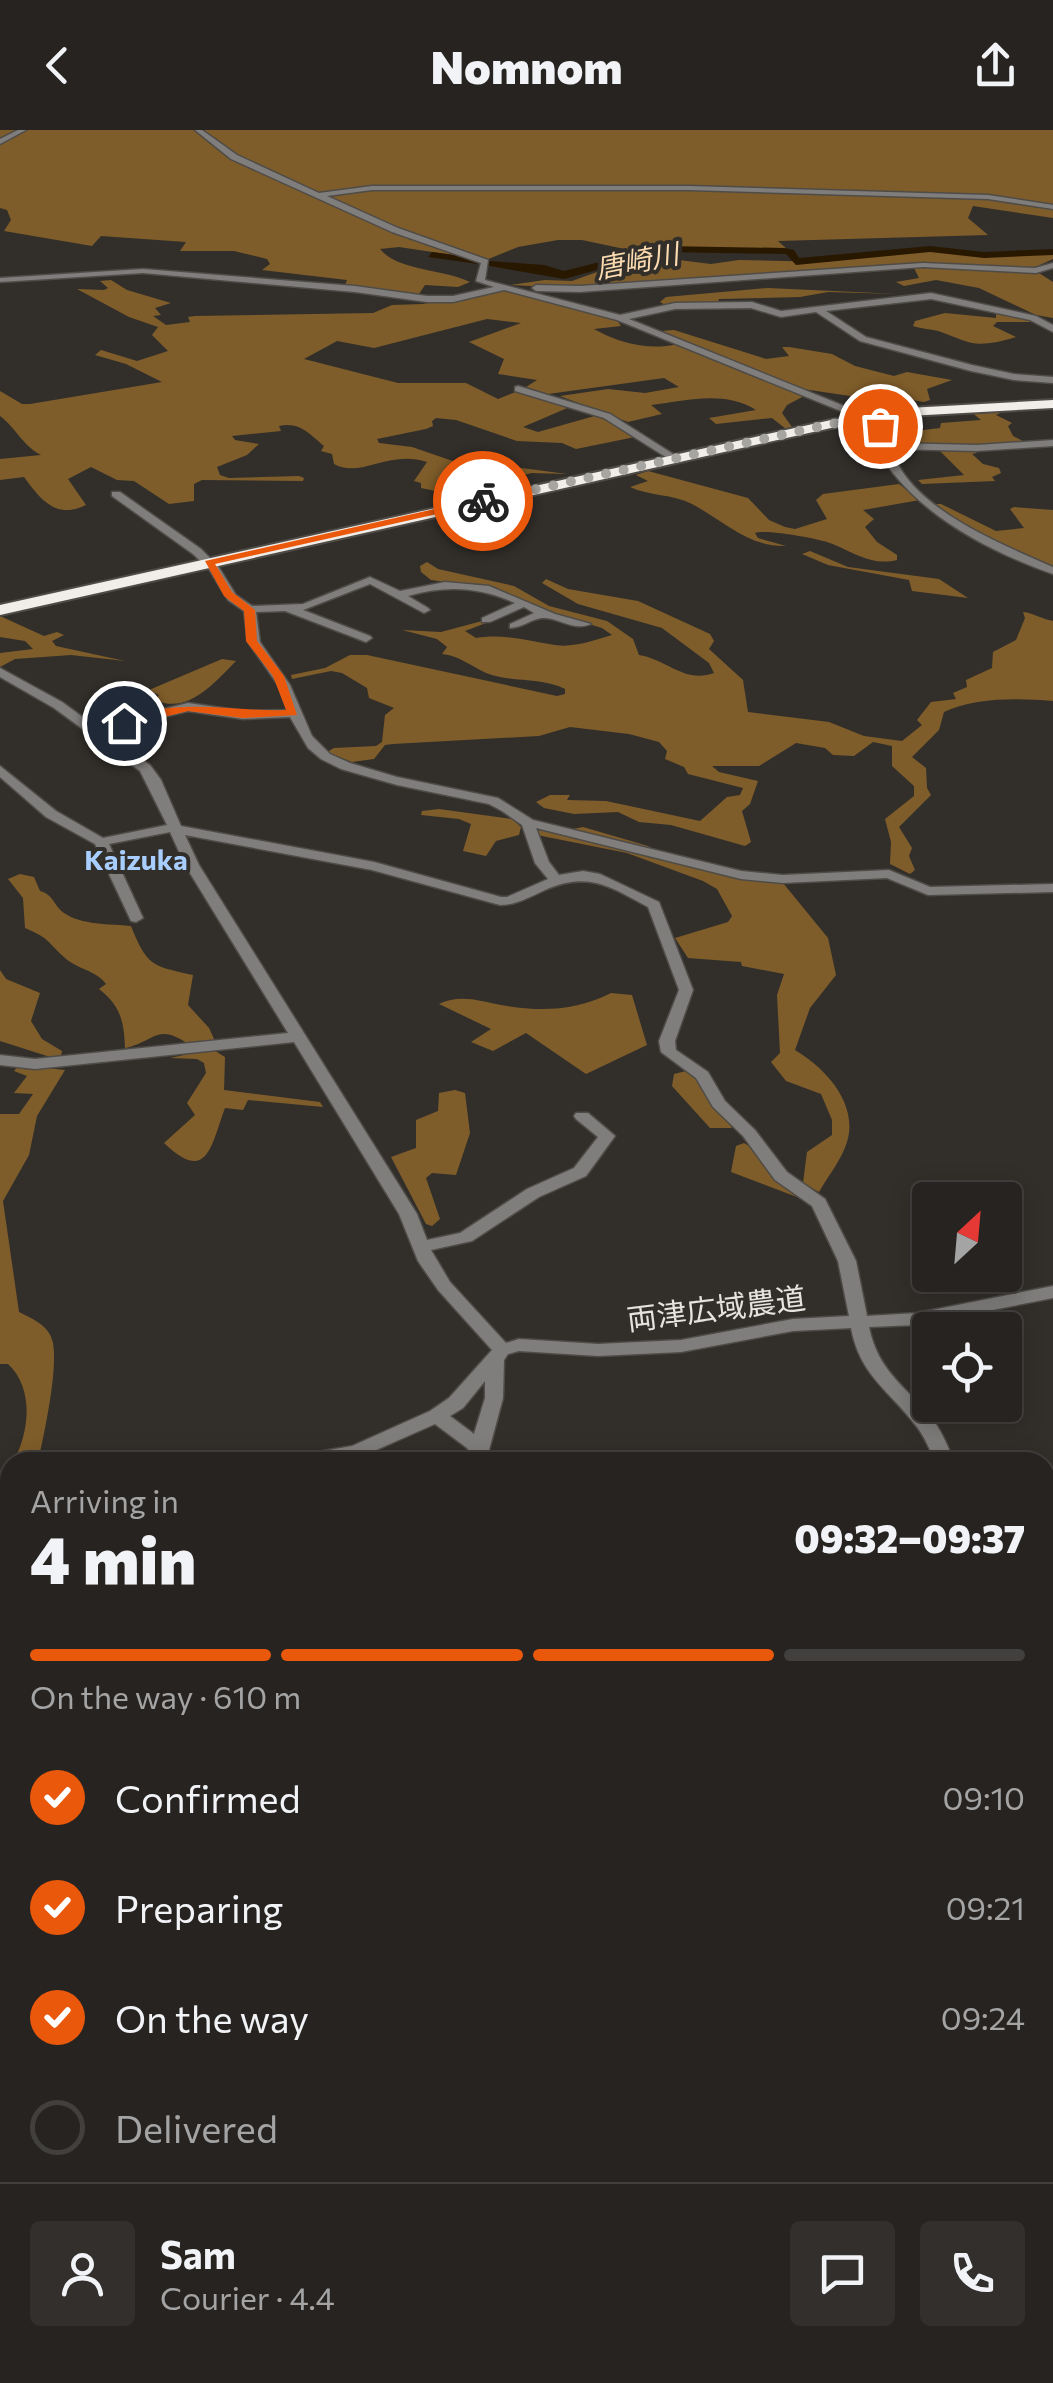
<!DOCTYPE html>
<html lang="en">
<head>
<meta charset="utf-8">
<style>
  body { margin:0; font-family:Commissioner,"Noto Sans JP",sans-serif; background:#322f2d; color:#f1f3f6; height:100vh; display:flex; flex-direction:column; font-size:38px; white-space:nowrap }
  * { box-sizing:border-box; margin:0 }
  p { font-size:32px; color:#a4a4a5 }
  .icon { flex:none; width:55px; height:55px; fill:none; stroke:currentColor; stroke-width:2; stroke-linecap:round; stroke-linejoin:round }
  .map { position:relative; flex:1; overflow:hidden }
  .drawer { position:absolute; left:0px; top:1322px; width:1055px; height:932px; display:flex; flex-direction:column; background:#262320; border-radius:30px 30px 0 0; box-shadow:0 5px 25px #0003,0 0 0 2px #42403e }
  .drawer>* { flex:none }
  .needle { width:65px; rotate:26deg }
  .controls { position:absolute; left:912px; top:1052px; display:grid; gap:20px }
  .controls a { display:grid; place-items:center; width:110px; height:110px; border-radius:10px; background:#262320; box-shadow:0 5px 25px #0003,0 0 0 2px #42403e; font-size:50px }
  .pin { position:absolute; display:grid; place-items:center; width:85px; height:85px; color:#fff; margin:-42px; border:5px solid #fff; border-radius:50%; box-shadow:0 2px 10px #0007 }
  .courier { position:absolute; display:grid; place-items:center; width:100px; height:100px; margin:-50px; border:8px solid #ea580c; border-radius:50%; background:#fff; color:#222; box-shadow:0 2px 12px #0007 }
  .headline em { font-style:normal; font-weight:800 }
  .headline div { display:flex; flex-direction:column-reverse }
  .headline { display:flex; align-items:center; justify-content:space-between; height:170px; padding:0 30px }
  h1 { font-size:65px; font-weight:800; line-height:75px }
  .bar { display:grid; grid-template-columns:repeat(4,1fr); gap:15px 10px; align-content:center; height:120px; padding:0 30px }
  .bar i { height:12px; border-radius:8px; background:#42403e }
  .bar .selected { background:#ea580c }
  .bar p { grid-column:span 4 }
  .line { display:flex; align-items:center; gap:25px; padding:0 30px; border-top:2px solid #42403e }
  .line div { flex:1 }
  .round { display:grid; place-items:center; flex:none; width:105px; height:105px; border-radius:10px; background:#322f2d }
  ol { padding:0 30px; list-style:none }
  li { display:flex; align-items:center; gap:30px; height:110px }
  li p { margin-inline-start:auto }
  li .icon { padding:10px; border-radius:50%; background:#ea580c; color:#fff; stroke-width:4 }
  li:last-child { color:#a4a4a5 }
  li i { width:55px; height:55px; border:5px solid #42403e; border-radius:50% }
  header { display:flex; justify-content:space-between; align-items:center; height:130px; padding:0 30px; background:#262320; font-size:45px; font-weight:800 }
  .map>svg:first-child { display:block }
  .forest { fill:#7f5d2a }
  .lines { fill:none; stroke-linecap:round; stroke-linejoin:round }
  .river { fill:#291800; fill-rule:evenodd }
  .minor-casing { stroke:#4f4c48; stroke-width:3 }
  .highway-casing { stroke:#4f4c48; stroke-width:4 }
  .minor { fill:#807e7c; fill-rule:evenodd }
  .highway { fill:#f1ede8; fill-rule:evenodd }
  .route { fill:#ea580c }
  .done { stroke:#a7a5a1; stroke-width:10; stroke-dasharray:0 18 }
  .labels { text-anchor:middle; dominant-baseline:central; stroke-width:8; stroke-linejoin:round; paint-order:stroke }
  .far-water-label { font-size:28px; font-style:italic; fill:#fcdcb1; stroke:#322f2b }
  .far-neighbourhood-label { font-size:28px; font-weight:bold; fill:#a8ceff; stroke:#322f2b }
  .street-label { font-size:30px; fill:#e6e4e1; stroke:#322f2b }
</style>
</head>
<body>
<header><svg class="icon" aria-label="back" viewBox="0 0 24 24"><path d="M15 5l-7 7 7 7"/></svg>Nomnom<svg class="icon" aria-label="share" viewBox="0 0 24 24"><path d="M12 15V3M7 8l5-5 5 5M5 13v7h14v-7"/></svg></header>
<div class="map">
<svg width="1053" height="2253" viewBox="0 0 1053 2253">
  <rect width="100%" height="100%" fill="#322f2b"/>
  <g class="forest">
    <path d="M0 0H1053V88L973 76 968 88 988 105 778 111 788 120 662 117 634 121 582 110H558L518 117 486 130 399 117 380 119C398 141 440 138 470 152L458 157 425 155 417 167 344 157 347 150 262 140 270 134 267 129 234 121H180L186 112 101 106 92 116 4 101 11 90 7 80 0 78Z"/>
    <polygon points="930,119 982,126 1053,122 1053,129 1029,140 929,133 572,158 510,155 545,150 572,151 597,142 638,141 671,129 711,134 739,130 824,132"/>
    <polygon points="919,137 1039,143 1053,152 1053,188 1036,185 979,158 936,150 904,156 896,152 919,148 914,138"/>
    <path d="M111 150 127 160 171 173 155 178 161 185 153 186 166 195 190 192 188 187 195 186 373 183 392 175 423 174 504 160 617 190 621 196 594 199C619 213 649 221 677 214L806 265 787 275 782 283 792 297 786 299 772 288 716 294 709 288 756 280C723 260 687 271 651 275L662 284 628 292 560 266 608 259 645 263 679 257 664 248 548 264 526 257 537 250 498 244 504 229 469 212 521 193 487 189 374 218 337 211 304 229 398 253H466L498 269 518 261 572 276 523 297 538 302 598 285 640 306 576 319 562 313 517 311 456 290 436 288 432 291 433 296 426 299 377 309 379 313 412 317 479 340 514 337 567 344 532 343 508 349V362L469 368 421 358V353L414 351 427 332C389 319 360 349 334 334L332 324 321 321 324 316C310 304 299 291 279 296L281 301 232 306 235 310 259 314 247 325 217 337 220 345 229 348 299 346 304 348 303 351 202 350 194 354V371L169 374 134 351 117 350 91 337 68 349 86 375C56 390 40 369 24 347L0 350V329L41 325C23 316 16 298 0 286V261L22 274H30L162 252 126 234 95 225 101 220 137 231 168 221 152 205 158 197 129 187 77 159 104 160 108 158 100 151Z"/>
    <polygon points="768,158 898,164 828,162 800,167 719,169 717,174 667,176 660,172 666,167"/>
    <path d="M996 182 1036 192H997L993 196 1016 207C973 220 970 212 938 201 930 199 922 199 913 196L915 191 945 183 996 188Z"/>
    <polygon points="674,200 766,229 789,226 782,217 789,217 832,224 855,236 894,246 907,242 952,250 927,259 930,270 924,272 882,265 850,266 803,259 662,201"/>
    <polygon points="1008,279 996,285 1012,293 1008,296 1013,306 1025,312 974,317 892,314 891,304 940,298 941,293 981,290 970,281"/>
    <polygon points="938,319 973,319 977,323 972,324 983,334 999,338 1001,343 992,347 995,351 922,354 918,350 964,345"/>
    <path d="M648 341 748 368 769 390 785 397 795 399 827 389 816 370 823 364 899 354 920 370 863 380 874 389 865 397 877 412 897 425V430C873 436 856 424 835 415 823 409 766 399 755 403L758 408 786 416C747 417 723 390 692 374 673 364 649 366 630 357L648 351 636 345Z"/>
    <polygon points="933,374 941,374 996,401 1024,398 1010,379 1014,377 1053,380 1053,436 978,403"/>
    <polygon points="810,421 848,437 939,449 968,468 912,461 909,450 828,435 802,424"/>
    <path d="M427 432 438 439 514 456 549 476 607 491 633 509 639 525C666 529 685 554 714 543L709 533 662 498 578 474 542 453 546 449 568 459 638 471 710 504 714 511 709 519 743 550 748 582 829 592 864 606 902 611 922 595 917 590 931 572 956 569 953 563 967 557 966 550 992 538 993 522 1016 510 1025 488 1023 482C1033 483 1042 489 1053 491V571C1020 568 974 567 944 582L939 600 912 627 926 638 927 658 931 665 899 697 912 718 909 726 915 740 910 744 890 734 891 712 885 689 914 666V656L892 636V616L873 612 854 626 833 625 825 618 796 613 759 636H712L719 642 758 651 750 674 742 681 751 712 745 716 671 695 639 692 618 682 574 684 544 678 536 672 550 665H570L567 670 606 671 700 691 727 667 740 665 743 658 688 644 684 637 665 629 667 621 659 612 629 604 570 597 539 606 393 614 385 615 374 629 352 632 327 622 334 618 376 616 382 612 385 585 394 578 369 568 367 558 342 543 331 541 292 549 291 545 325 538 350 525H367L557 566 565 564V559C541 547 512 553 486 543 471 536 460 526 442 524L447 517 437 509 402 500 441 502 482 491 486 493 465 501 476 508C503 503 527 511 555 515 574 518 594 510 612 505L602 498 542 480 490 458 431 450 421 442 420 436Z"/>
    <polygon points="0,486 44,506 57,502 64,505 52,511 56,516 125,531 71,525 15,529 0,537 0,523 33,519 25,511 0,507"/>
    <path d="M222 529 236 531C214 553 188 585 155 570L159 565 149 560Z"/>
    <polygon points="439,679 512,689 521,697 519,705 496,711 486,726 463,721 471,694 459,689 421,685 422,681"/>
    <path d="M543 697 557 702 583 697 648 716 669 730 783 753 828 808 836 845 810 878 795 920C824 937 859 973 847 1012 842 1029 828 1046 819 1062L803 1053 807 1022 832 1005V990L821 964 786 951 771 932 780 923 777 865 784 844 742 836 741 832 688 828 675 808 728 792 732 786 717 759 703 751 627 723 537 705V699Z"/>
    <path d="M20 744 34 747 40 761C54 765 53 775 64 783 81 795 110 794 131 796 147 836 152 836 193 845L188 875 209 898 215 911 190 915C156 892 157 911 125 918 124 892 121 876 99 859L106 854C96 840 76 839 64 827 46 811 51 809 25 798L23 768 8 749Z"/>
    <polygon points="0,840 6,849 40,863 31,891 42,909 62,921 61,926 47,926 0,911"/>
    <path d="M611 863 632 865 647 915 586 944 526 903 493 921 471 912 491 899 439 874C460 864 479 871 501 875 540 882 576 881 611 863Z"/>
    <path d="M212 919 225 927 224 960 320 972 323 977 248 970 243 980 225 978C211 1015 208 1055 164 1013L195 985 187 973 206 943 204 933 197 929 170 928Z"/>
    <path d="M19 935 65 940 37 986 29 1025 3 1071 19 1182C33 1189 50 1196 53 1213 58 1241 44 1304 38 1332H13C29 1304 35 1259 8 1234H0V984H19L33 964 14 963 27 946 14 941Z"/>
    <polygon points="686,941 695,946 732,998 710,998 672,956 674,944"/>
    <polygon points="455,960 465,963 470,1003 456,1045 432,1043 426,1048 440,1089 432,1096 426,1094 391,1027 416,1018 416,990 438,981 439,963"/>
    <polygon points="744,1013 763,1025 770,1045 805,1070 731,1042 736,1016"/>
  </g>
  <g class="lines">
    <g class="river">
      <polygon points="663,116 785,118 794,120 799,128 930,116 984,122 1053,119 1053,125 984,128 930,122 796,135 786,124 663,122 564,149 484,135 490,131 544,135 564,141"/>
      <polygon points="432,122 478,128 484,131 478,134 428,127"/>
    </g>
    <g class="minor-casing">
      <g id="minor">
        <polygon points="18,0 26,0 0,14 0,9"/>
        <path d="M195 0H202L237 25 319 63 372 56H689L988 65 1053 75V79L988 69 689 60H372L327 66 398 98 488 130 485 150 620 185 675 173 752 172 781 181 931 163 1036 186 1053 195V202L1030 190 931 169 826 181 866 207 972 235 1014 244 1053 247V253L1014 250 971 241 860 211 816 182 781 187 751 178 675 179 629 189 869 286 884 298 891 313 977 315 1053 310V316L977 321 892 319C907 377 1003 415 1053 437V444C996 424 932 392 893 343 878 324 885 306 863 290L617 190 504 160 453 172H427L355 162 143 143 0 152V148L143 139 355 156 427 166H453L494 157 476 151 481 133 392 102 231 29Z"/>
        <polygon points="923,133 1035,138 1053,133 1053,138 1036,143 923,137 580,162 536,161 532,158 536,155 580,156"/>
        <polygon points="518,256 610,284 681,329 672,331 604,288 515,261 515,257"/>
        <path d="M112 362H120L201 419 218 436 236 465 252 476 303 474 370 447 400 461 445 452 489 456 555 484 591 494C573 502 559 487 542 488 531 489 522 498 510 498V494L534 483 524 477 490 492H482V488L515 473C479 457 446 455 408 466L428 478 430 480 424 483 370 454 303 480 370 506 372 508 366 512 285 481 256 482 260 512 290 555 312 606 330 624 350 633 397 647 498 668 533 690 741 741 783 745 889 740 930 757 1053 754V762L928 765 887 748 783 753 741 749 536 698 549 732 559 745 583 741 600 744 659 772 693 860 675 911 676 920 708 942 725 971 755 1000 787 1042 825 1069 856 1131 867 1186 917 1183 1053 1156V1168L917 1195 869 1197C878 1242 906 1256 932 1289 942 1301 949 1319 954 1332H936C930 1321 925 1307 917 1297 890 1261 860 1246 851 1198L793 1201 681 1222 598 1226 519 1221 508 1224 504 1230 503 1268 489 1320 494 1328 491 1332H467L469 1321 467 1318 435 1294 356 1329 335 1332H292L294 1327 301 1325 352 1316 430 1281 449 1268 492 1220 438 1160 418 1131 399 1084 294 912 35 939 0 935V925L35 929 288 903 185 735 170 702 109 714 143 788 136 792 131 791 95 714 46 687 0 647V636L56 681 103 708 167 695 140 641 54 578 0 547V538L62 572 95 596 188 573 243 581 288 580 278 555 248 512 244 481 228 470 209 439 193 424 112 366ZM188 581 243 589 290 587 308 618 321 629 341 639 397 655 489 674 502 681 522 695 535 733 548 749 507 767H501L374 732 181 696 161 650 150 635 103 602ZM185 705 372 740 500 775C516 775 530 767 545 760 588 741 609 756 648 777L679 860 659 911 661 922 696 948 713 977 743 1006 775 1050 812 1076 838 1131 849 1186 793 1189 681 1210 598 1214 519 1209 506 1213 450 1152 431 1120 472 1111 539 1067 586 1046 615 1006 588 983H576L574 986 576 989 598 1007 574 1038 527 1059 460 1103 427 1110 417 1084 199 735ZM485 1251V1268L474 1304 450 1286 463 1278Z"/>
        <polygon points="10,1391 10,1405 0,1408 0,1394"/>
        <polygon points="1045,1738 1053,1740 1053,1760 1045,1758"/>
        <polygon points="544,2245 572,2245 574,2253 546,2253"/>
      </g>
    </g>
    <g class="highway-casing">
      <polygon id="highway" points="1053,270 1053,278 908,286 831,298 0,485 0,475 831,290 908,278"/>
    </g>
    <use href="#minor" class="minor"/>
    <use href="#highway" class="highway"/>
  </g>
  <path class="route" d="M483 368 486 373 215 434 232 462 255 480 257 511 284 546 297 585 243 588 188 581 124 597 118 593C169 565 230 582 286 580L273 546 246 511 244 481 224 466 205 431Z"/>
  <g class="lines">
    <polyline class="done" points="483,371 831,294 866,288 880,296"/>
  </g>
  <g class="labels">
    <g class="far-water-label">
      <text transform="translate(637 130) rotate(-11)">唐崎川</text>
    </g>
    <g class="far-neighbourhood-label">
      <text x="136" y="729">Kaizuka</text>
    </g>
    <g class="street-label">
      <text transform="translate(716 1177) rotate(-7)">両津広域農道</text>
    </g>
  </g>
</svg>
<div class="controls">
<a><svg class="needle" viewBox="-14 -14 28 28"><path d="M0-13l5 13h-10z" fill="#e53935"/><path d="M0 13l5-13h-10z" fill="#a4a4a5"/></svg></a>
<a><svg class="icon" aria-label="locate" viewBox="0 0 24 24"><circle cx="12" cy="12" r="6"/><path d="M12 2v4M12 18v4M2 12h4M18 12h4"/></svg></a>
</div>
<div class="pin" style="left:880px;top:296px;background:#ea580c"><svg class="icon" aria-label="bag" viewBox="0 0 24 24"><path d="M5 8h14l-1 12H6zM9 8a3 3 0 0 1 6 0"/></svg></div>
<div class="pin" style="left:124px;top:593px;background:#1f2937"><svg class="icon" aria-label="home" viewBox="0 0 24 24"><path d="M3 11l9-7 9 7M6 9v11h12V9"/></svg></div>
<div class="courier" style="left:483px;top:371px"><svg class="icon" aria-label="bike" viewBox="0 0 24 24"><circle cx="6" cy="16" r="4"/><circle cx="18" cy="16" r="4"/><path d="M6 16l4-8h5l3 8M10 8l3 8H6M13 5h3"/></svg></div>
<section class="drawer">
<div class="headline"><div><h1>4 min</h1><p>Arriving in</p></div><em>09:32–09:37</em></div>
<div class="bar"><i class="selected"></i><i class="selected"></i><i class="selected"></i><i></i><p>On the way · 610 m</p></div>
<ol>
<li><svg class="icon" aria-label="check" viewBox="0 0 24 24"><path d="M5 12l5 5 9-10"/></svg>Confirmed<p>09:10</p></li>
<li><svg class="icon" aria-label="check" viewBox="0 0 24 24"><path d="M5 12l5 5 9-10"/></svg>Preparing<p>09:21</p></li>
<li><svg class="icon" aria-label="check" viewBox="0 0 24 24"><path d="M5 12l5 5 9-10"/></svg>On the way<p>09:24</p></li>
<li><i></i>Delivered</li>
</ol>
<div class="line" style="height:180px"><a class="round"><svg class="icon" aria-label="person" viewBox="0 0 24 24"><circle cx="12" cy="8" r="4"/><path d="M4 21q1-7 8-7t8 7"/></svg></a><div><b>Sam</b><p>Courier · 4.4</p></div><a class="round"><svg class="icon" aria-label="chat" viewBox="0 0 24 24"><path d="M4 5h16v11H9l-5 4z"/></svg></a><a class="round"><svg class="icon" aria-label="phone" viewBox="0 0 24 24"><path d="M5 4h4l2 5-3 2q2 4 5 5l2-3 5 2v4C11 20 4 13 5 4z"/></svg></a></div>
</section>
</div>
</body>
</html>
